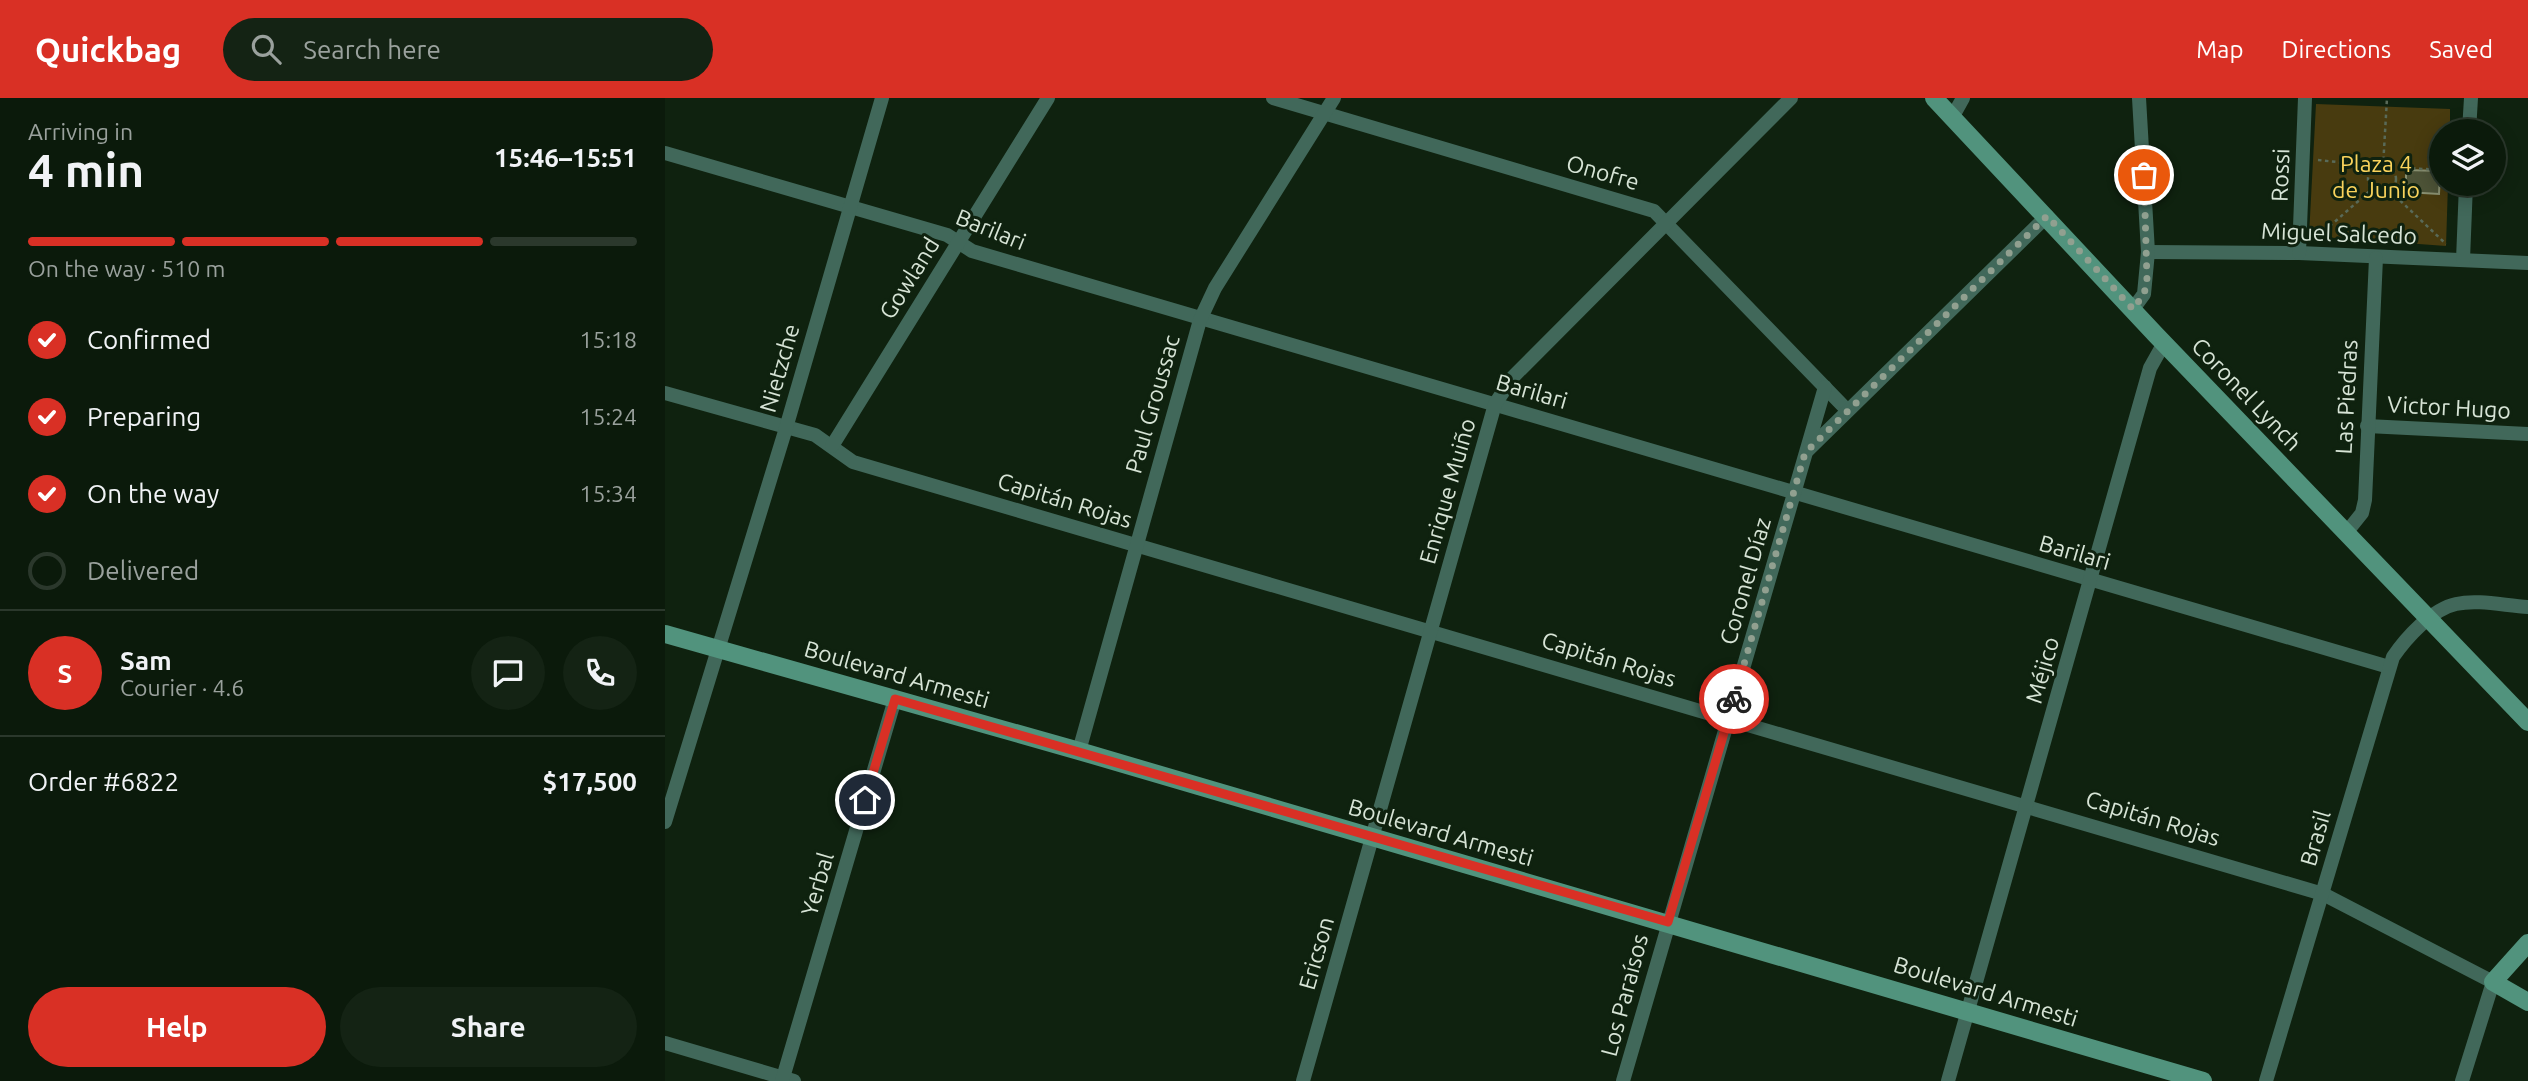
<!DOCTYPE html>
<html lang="en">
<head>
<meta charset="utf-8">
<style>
  body { margin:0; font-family:Ubuntu,sans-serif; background:#142314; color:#f1f3f6; height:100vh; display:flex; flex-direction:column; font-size:26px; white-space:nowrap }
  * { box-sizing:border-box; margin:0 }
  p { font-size:23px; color:#9aa19d }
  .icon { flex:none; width:38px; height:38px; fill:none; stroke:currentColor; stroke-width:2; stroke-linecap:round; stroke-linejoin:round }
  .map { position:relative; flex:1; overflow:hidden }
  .sheet { display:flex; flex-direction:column; background:#0b1a0b; width:665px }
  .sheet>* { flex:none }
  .buttons { position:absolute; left:1764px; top:21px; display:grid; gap:14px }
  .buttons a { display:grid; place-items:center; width:77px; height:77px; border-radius:50%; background:#0b1a0b; box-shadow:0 4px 18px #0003,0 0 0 2px #2b382c; font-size:35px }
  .pin { position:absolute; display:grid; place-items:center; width:60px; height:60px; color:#fff; margin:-30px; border:4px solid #fff; border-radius:50%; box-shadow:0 2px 7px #0007 }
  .courier { position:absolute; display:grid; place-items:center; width:70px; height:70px; margin:-35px; border:5px solid #d93025; border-radius:50%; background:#fff; color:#222; box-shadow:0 2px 9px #0007 }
  .summary em { font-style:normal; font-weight:600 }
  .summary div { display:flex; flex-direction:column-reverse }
  .summary { display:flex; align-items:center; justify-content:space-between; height:119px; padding:0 28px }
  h1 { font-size:46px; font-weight:600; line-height:52px }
  .bar { display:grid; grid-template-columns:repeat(4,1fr); gap:10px 7px; align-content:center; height:84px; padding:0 28px }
  .bar i { height:9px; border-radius:5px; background:#2b382c }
  .bar .active { background:#d93025 }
  .bar p { grid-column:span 4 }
  .line { display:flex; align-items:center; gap:18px; padding:0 28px; border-top:2px solid #2b382c }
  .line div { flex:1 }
  .round { display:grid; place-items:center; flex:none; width:74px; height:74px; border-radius:37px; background:#142314 }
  ol { padding:0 28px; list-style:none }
  li { display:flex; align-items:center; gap:21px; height:77px }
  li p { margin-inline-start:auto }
  li .icon { padding:7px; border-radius:50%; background:#d93025; color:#fff; stroke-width:4 }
  li:last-child { color:#9aa19d }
  li i { width:38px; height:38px; border:4px solid #2b382c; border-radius:50% }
  .button { display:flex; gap:14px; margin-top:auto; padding:14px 28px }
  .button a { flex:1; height:80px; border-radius:42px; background:#d93025; color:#fff; font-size:28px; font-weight:600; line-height:80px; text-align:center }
  .button a+a { background:#142314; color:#f1f3f6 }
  header { display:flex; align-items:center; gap:42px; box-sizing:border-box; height:98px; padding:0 35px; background:#d93025; color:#fff }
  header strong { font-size:33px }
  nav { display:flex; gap:38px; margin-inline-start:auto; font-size:24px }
  .search { width:490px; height:63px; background:#142314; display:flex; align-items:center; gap:18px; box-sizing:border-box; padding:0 24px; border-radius:38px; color:#9aa19d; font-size:26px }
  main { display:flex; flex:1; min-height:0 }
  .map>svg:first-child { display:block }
  .green { fill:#483b0f }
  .building { fill:#4d5337; stroke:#899071; stroke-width:2 }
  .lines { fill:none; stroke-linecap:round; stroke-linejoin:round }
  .path { stroke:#596a58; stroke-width:2.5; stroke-dasharray:3.5 3.5; stroke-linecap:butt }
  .street { stroke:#41685a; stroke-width:14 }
  .secondary { stroke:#51937d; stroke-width:18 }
  .done { stroke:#91a090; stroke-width:7; stroke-dasharray:0 12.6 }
  .route { stroke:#d93025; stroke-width:9 }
  .labels { text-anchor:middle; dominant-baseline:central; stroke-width:6; stroke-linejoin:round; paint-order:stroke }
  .park-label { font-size:23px; fill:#f9d35c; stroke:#0f220f }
  .street-label { font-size:23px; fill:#d7e4d6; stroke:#0f220f }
</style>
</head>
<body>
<header>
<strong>Quickbag</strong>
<div class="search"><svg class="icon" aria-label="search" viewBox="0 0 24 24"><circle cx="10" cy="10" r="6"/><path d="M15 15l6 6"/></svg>Search here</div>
<nav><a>Map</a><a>Directions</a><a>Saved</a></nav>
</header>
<main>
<section class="sheet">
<div class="summary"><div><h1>4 min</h1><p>Arriving in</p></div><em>15:46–15:51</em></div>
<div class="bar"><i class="active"></i><i class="active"></i><i class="active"></i><i></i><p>On the way · 510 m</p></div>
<ol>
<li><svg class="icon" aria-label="check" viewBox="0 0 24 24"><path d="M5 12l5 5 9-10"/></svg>Confirmed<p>15:18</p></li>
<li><svg class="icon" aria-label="check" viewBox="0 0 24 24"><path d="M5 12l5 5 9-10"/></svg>Preparing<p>15:24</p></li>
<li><svg class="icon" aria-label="check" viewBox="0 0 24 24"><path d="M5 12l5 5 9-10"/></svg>On the way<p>15:34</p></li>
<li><i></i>Delivered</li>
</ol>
<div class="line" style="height:126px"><b class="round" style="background:#d93025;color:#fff">S</b><div><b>Sam</b><p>Courier · 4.6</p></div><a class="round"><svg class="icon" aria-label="chat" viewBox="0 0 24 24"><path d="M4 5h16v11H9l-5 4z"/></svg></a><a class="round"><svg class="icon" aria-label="phone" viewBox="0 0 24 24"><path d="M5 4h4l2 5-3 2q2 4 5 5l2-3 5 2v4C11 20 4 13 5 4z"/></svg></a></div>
<div class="line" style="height:91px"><div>Order #6822</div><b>$17,500</b></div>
<div class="button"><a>Help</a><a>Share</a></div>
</section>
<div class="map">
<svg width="1863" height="983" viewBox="0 0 1863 983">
  <rect width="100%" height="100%" fill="#0f220f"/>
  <polygon class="green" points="1651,6 1785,11 1785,33 1776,33 1776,86 1783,86 1781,148 1644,138"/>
  <polygon class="building" points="1741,72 1775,73 1774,96 1741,94"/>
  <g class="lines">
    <g class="path">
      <polyline points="1653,62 1709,68"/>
      <circle cx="1717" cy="81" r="14"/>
      <polyline points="1718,69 1722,0"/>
      <polyline points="1726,69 1776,72"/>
      <polyline points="1725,93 1781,146"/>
      <polyline points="1649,142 1707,91"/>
    </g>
    <g class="street">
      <polyline points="608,0 989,113 1182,312"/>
      <polyline points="1288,18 1298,0"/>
      <polyline points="1804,33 1806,0"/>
      <polyline points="0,55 282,137 307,153 1724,569"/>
      <polyline points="1483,154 1634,155 1863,165"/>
      <polyline points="1634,155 1640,0"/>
      <polyline points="1798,162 1801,86"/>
      <polyline points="1468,211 1479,196 1483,154 1474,0"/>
      <polyline points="0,295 150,337 188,364 1658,796 1828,884 1797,983"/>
      <polyline points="1702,328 1863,336"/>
      <polyline points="167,348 383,0"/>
      <polyline points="1143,352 1382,118"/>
      <polyline points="1681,435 1697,415 1700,402 1711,160"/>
      <polyline points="414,653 535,222 550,190 669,0"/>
      <polyline points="0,724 121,330 217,0"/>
      <polyline points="0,945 129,983"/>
      <polyline points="117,983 230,601"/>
      <polyline points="638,983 830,306 848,279 1126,0"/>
      <polyline points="958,983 1160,289"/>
      <polyline points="1283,983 1485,270 1499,245"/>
      <path d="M1601 983 1728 559C1741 540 1767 511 1791 506 1813 501 1841 508 1863 509"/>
    </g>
    <g class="secondary">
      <polyline points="1269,0 1491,237 1863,624"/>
      <polyline points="0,536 414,653 1538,983"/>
      <polyline points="1863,845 1828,884 1863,904"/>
    </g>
  </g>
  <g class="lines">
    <polyline class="done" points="1069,601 1140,355 1382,118 1468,211 1479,196 1482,183 1479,77"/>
    <polyline class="route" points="200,702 230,601 1003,824 1069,601"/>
  </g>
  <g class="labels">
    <g class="park-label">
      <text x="1711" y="65">Plaza 4<tspan x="1711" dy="26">de Junio</tspan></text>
    </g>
    <g class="street-label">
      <text transform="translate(938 74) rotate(16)">Onofre</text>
      <text transform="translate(1615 77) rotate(-88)">Rossi</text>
      <text transform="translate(326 131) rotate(22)">Barilari</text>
      <text transform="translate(1674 135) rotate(2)">Miguel Salcedo</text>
      <text transform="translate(244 180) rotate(-58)">Gowland</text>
      <text transform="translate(114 270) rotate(-74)">Nietzche</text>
      <text transform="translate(867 293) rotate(16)">Barilari</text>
      <text transform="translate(1582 296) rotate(46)">Coronel Lynch</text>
      <text transform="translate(1681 299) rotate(-87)">Las Piedras</text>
      <text transform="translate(487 306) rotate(-74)">Paul Groussac</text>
      <text transform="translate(1784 309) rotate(3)">Victor Hugo</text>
      <text transform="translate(782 393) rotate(-74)">Enrique Muiño</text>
      <text transform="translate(400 402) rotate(17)">Capitán Rojas</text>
      <text transform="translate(1410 454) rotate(16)">Barilari</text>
      <text transform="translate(1080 483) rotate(-74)">Coronel Díaz</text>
      <text transform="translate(944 561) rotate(17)">Capitán Rojas</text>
      <text transform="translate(1377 572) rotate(-74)">Méjico</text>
      <text transform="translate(232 576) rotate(16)">Boulevard Armesti</text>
      <text transform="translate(1488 720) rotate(17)">Capitán Rojas</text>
      <text transform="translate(776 734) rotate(16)">Boulevard Armesti</text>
      <text transform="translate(1650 740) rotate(-74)">Brasil</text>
      <text transform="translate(152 786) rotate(-74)">Yerbal</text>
      <text transform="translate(651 855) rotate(-74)">Ericson</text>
      <text transform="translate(1321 893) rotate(17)">Boulevard Armesti</text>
      <text transform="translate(959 897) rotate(-75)">Los Paraísos</text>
    </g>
  </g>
</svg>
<div class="buttons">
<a><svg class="icon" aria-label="layers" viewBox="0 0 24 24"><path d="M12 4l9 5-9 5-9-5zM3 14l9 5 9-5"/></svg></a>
</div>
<div class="pin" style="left:1479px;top:77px;background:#ea580c"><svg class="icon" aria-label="bag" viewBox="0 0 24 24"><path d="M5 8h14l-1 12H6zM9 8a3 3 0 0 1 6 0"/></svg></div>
<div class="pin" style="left:200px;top:702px;background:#1f2937"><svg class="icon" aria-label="home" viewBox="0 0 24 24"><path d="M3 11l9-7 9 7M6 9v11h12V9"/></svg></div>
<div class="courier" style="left:1069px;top:601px"><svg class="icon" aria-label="bike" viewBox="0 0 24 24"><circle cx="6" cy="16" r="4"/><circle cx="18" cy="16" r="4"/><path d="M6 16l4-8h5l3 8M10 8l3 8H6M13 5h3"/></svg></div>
</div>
</main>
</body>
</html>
